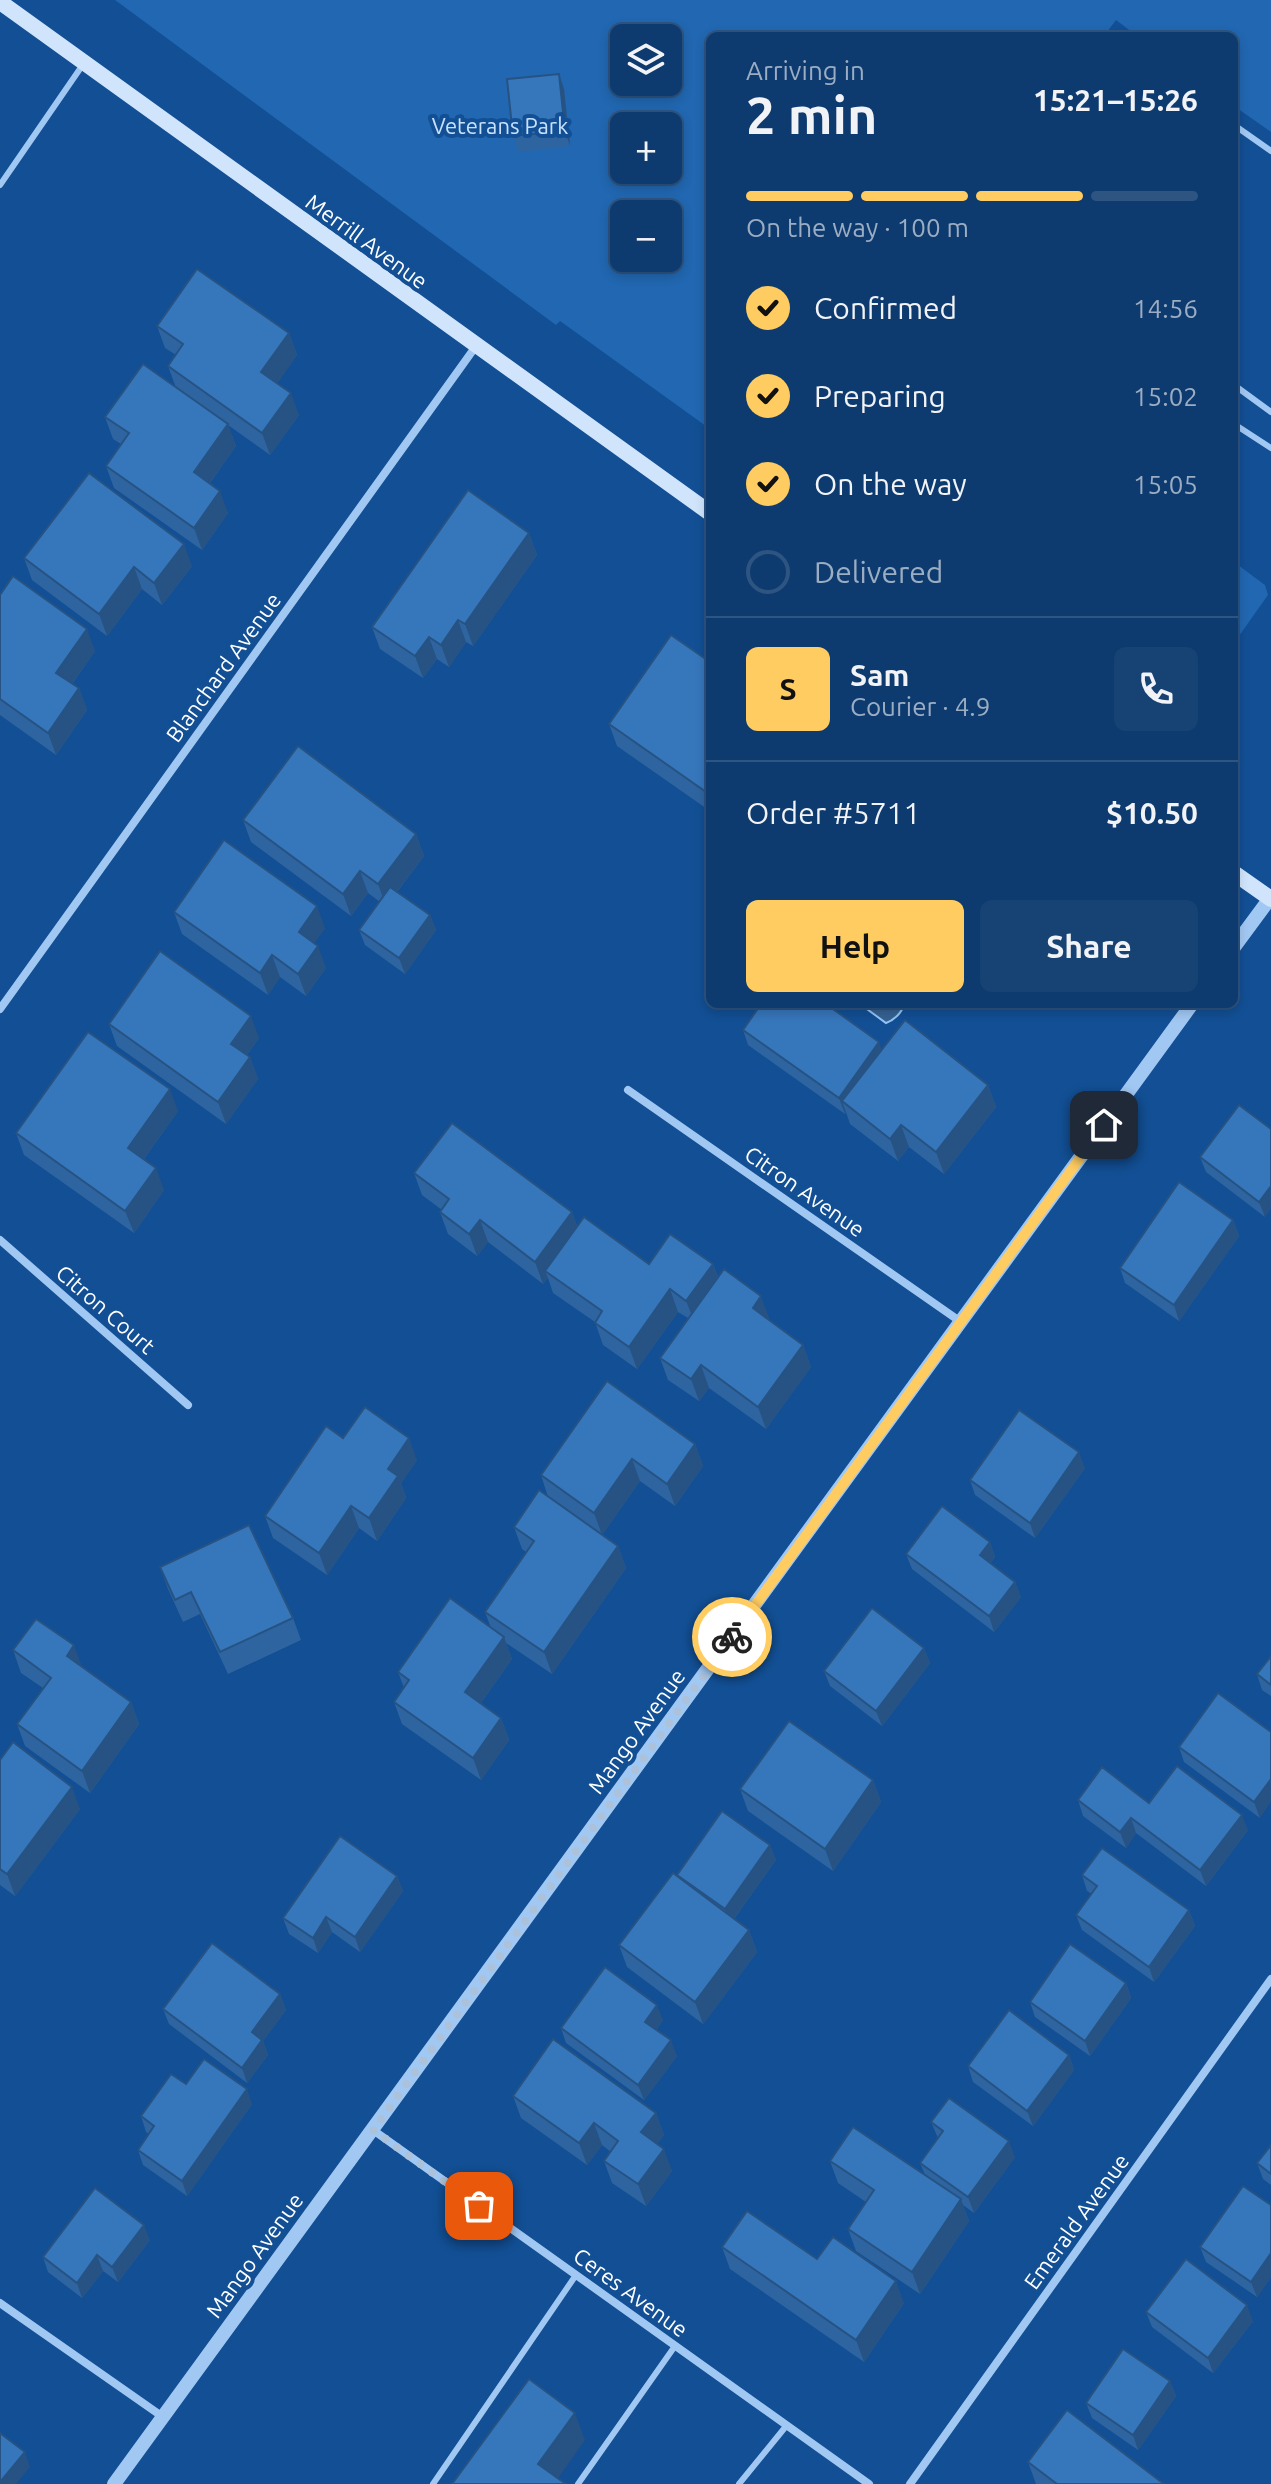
<!DOCTYPE html>
<html lang="en">
<head>
<meta charset="utf-8">
<style>
  body { margin:0; font-family:Ubuntu,sans-serif; background:#174274; color:#f1f3f6; height:100vh; display:flex; flex-direction:column; font-size:30px; white-space:nowrap }
  * { box-sizing:border-box; margin:0 }
  p { font-size:26px; color:#9badc3 }
  .icon { flex:none; width:44px; height:44px; fill:none; stroke:currentColor; stroke-width:2; stroke-linecap:round; stroke-linejoin:round }
  .map { position:relative; flex:1; overflow:hidden }
  .panel { position:absolute; left:706px; top:32px; width:532px; height:976px; display:flex; flex-direction:column; background:#0e3b6f; border-radius:12px; box-shadow:0 4px 12px #0003,0 0 0 2px #2e5582 }
  .panel>* { flex:none }
  .buttons { position:absolute; left:610px; top:24px; display:grid; gap:16px }
  .buttons a { display:grid; place-items:center; width:72px; height:72px; border-radius:12px; background:#0e3b6f; box-shadow:0 4px 12px #0003,0 0 0 2px #2e5582; font-size:40px }
  .pin { position:absolute; display:grid; place-items:center; width:68px; height:68px; color:#fff; margin:-34px; border-radius:16px; box-shadow:0 4px 12px #0006 }
  .courier { position:absolute; display:grid; place-items:center; width:80px; height:80px; margin:-40px; border:6px solid #ffcc62; border-radius:50%; background:#fff; color:#222; box-shadow:0 2px 10px #0007 }
  .head em { font-style:normal; font-weight:600 }
  .head div { display:flex; flex-direction:column-reverse }
  .head { display:flex; align-items:center; justify-content:space-between; height:136px; padding:0 40px }
  h1 { font-size:52px; font-weight:600; line-height:60px }
  .bar { display:grid; grid-template-columns:repeat(4,1fr); gap:12px 8px; align-content:center; height:96px; padding:0 40px }
  .bar i { height:10px; border-radius:6px; background:#2e5582 }
  .bar .selected { background:#ffcc62 }
  .bar p { grid-column:span 4 }
  .line { display:flex; align-items:center; gap:20px; padding:0 40px; border-top:2px solid #2e5582 }
  .line div { flex:1 }
  .round { display:grid; place-items:center; flex:none; width:84px; height:84px; border-radius:12px; background:#174274 }
  ol { padding:0 40px; list-style:none }
  li { display:flex; align-items:center; gap:24px; height:88px }
  li p { margin-inline-start:auto }
  li .icon { padding:8px; border-radius:50%; background:#ffcc62; color:#111; stroke-width:4 }
  li:last-child { color:#9badc3 }
  li i { width:44px; height:44px; border:4px solid #2e5582; border-radius:50% }
  .button { display:flex; gap:16px; margin-top:auto; padding:16px 40px }
  .button a { flex:1; height:92px; border-radius:12px; background:#ffcc62; color:#111; font-size:32px; font-weight:600; line-height:92px; text-align:center }
  .button a+a { background:#174274; color:#f1f3f6 }
  .map>svg:first-child { display:block }
  .green { fill:#2167b1; fill-rule:evenodd }
  .water { fill:#356294; stroke:#92c4f6; stroke-width:2 }
  .lines { fill:none; stroke-linecap:round; stroke-linejoin:round }
  .service { stroke:#a1c8f3; stroke-width:6 }
  .minor { stroke:#a1c8f3; stroke-width:8 }
  .tertiary { stroke:#a1c8f3; stroke-width:14 }
  .secondary { stroke:#d0e5fc; stroke-width:16 }
  .wall { fill:#2e65a1 }
  .shaded-wall { fill:#265383 }
  .building { fill:#3676bb; stroke:#265383; stroke-width:2 }
  .done { stroke:#acc1da; stroke-width:8; stroke-dasharray:0 14.4 }
  .route { stroke:#ffcc62; stroke-width:10 }
  .labels { text-anchor:middle; dominant-baseline:central; stroke-width:8; stroke-linejoin:round; paint-order:stroke }
  .park-label { font-size:22px; fill:#c8e2fd; stroke:#124f94 }
  .street-label { font-size:22px; fill:#fff; stroke:#124f94 }
</style>
</head>
<body>
<div class="map">
<svg width="1271" height="2484" viewBox="0 0 1271 2484">
  <rect width="100%" height="100%" fill="#124f94"/>
  <g class="green">
    <path d="M115 0H1271V132L1234 106V36H1137L1116 20 1104 36H710V429L560 321 556 325ZM624 38H668V82H624ZM624 126H668V170H624ZM624 214H668V258H624Z"/>
    <polygon points="1234,562 1265,585 1268,595 1234,643"/>
  </g>
  <path class="water" d="M860 1004H904C902 1013 894 1020 886 1023Z"/>
  <g class="lines">
    <g class="service">
      <polyline points="1234,125 1271,151"/>
      <polyline points="0,185 84,63"/>
      <polyline points="1234,385 1271,412"/>
      <polyline points="1234,424 1271,448"/>
      <polyline points="433,2484 576,2275"/>
      <polyline points="578,2484 675,2346"/>
      <polyline points="739,2484 787,2425"/>
    </g>
    <g class="minor">
      <polyline points="0,1009 476,346"/>
      <polyline points="628,1090 961,1322"/>
      <polyline points="0,1240 188,1405"/>
      <polyline points="373,2130 869,2484"/>
      <polyline points="0,2303 163,2417"/>
      <polyline points="910,2484 1271,1979"/>
    </g>
    <g class="tertiary">
      <polyline points="1234,947 1271,897"/>
      <polyline points="114,2484 1192,1004"/>
    </g>
    <g class="secondary">
      <polyline points="0,2 710,513"/>
      <polyline points="1234,873 1271,899"/>
    </g>
  </g>
  <g class="wall">
    <polygon points="564,89 570,146 519,152 513,136"/>
    <polygon points="157,326 289,333 297,355 277,383 299,415 270,455 228,425 236,446 210,483 228,513 202,550 114,488 106,466 121,444 113,439 105,417 176,388 168,366 176,355 165,348"/>
    <polygon points="529,533 537,555 473,646 466,642 449,667 437,659 423,678 380,649 372,627"/>
    <polygon points="24,558 192,566 162,605 142,589 107,636 32,580"/>
    <polygon points="0,595 95,651 72,684 79,688 87,710 56,755 0,715"/>
    <polygon points="710,662 710,811 617,746 609,724"/>
    <polygon points="243,820 416,834 424,856 397,892 430,915 436,930 405,974 365,945 359,930 380,902 368,893 351,916 251,842"/>
    <polygon points="174,912 325,928 314,943 326,968 306,996 280,977 268,995 182,934"/>
    <polygon points="109,1024 259,1038 247,1055 250,1057 258,1079 226,1124 117,1046"/>
    <polygon points="743,1030 882,1050 988,1085 996,1107 944,1174 909,1147 898,1161 850,1124 846,1112 845,1114 748,1045"/>
    <polygon points="1239,1105 1265,1217 1206,1172 1200,1157"/>
    <polygon points="178,1111 144,1159 164,1190 134,1233 24,1155 16,1133"/>
    <polygon points="414,1173 572,1212 577,1226 649,1264 713,1264 718,1277 769,1318 768,1320 803,1345 811,1367 766,1429 709,1388 699,1401 668,1380 660,1358 688,1318 678,1312 637,1369 603,1345 595,1322 553,1293 548,1278 543,1284 488,1242 477,1256 448,1234 440,1212 442,1210 422,1195"/>
    <polygon points="1233,1220 1239,1236 1179,1321 1125,1283 1120,1268"/>
    <polygon points="343,1438 417,1460 401,1483 406,1498 377,1541 359,1528 327,1575 273,1538 265,1516"/>
    <polygon points="695,1444 703,1466 675,1506 640,1481 602,1535 618,1546 626,1568 552,1674 506,1643 512,1659 481,1703 501,1718 509,1740 481,1780 402,1724 394,1702 404,1688 398,1672 491,1628 485,1612 526,1552 522,1549 514,1527 548,1497 541,1475"/>
    <polygon points="1085,1468 1035,1538 975,1495 970,1480"/>
    <polygon points="990,1542 995,1557 990,1564 1015,1582 1021,1597 994,1632 912,1569 906,1554"/>
    <polygon points="160,1567 293,1618 301,1640 228,1674 200,1614 183,1622 168,1589"/>
    <polygon points="924,1648 930,1663 882,1726 830,1686 824,1671"/>
    <polygon points="13,1650 82,1667 131,1702 139,1724 90,1793 25,1746 17,1724 43,1688 21,1673"/>
    <polygon points="1271,1656 1271,1696 1262,1690 1257,1674"/>
    <polygon points="1218,1693 1260,1818 1184,1762 1179,1747"/>
    <polygon points="0,1760 80,1809 15,1896 0,1885"/>
    <polygon points="873,1780 881,1802 833,1871 748,1811 740,1789"/>
    <polygon points="1078,1800 1149,1803 1248,1830 1206,1886 1136,1833 1126,1848 1083,1816"/>
    <polygon points="770,1845 776,1860 734,1919 749,1930 757,1952 703,2024 627,1967 619,1945 678,1877"/>
    <polygon points="1082,1875 1189,1910 1195,1926 1154,1982 1082,1930 1076,1915 1092,1894 1087,1891"/>
    <polygon points="397,1876 403,1891 360,1952 332,1932 318,1953 289,1934 283,1918"/>
    <polygon points="1126,1983 1131,1998 1090,2056 1035,2017 1030,2002"/>
    <polygon points="280,1994 286,2010 263,2041 268,2055 247,2083 169,2024 163,2009"/>
    <polygon points="663,2020 656,2030 677,2056 644,2100 566,2043 561,2028"/>
    <polygon points="1069,2055 1074,2070 1033,2126 973,2082 968,2066"/>
    <polygon points="186,2084 252,2104 187,2196 143,2165 138,2150 149,2134 146,2132 141,2116"/>
    <polygon points="513,2096 656,2113 664,2135 657,2144 672,2171 646,2206 612,2183 604,2161 611,2152 602,2145 587,2165 521,2118"/>
    <polygon points="931,2122 1015,2157 974,2213 963,2205 969,2221 920,2294 856,2251 848,2229 866,2202 838,2183 830,2161 925,2175 920,2163 938,2138"/>
    <polygon points="1271,2145 1271,2185 1263,2179 1257,2163"/>
    <polygon points="1271,2205 1271,2277 1257,2297 1206,2262 1200,2247"/>
    <polygon points="150,2240 118,2282 103,2271 82,2298 48,2272 43,2257"/>
    <polygon points="722,2247 817,2259 904,2303 864,2362 730,2269"/>
    <polygon points="1146,2312 1253,2321 1213,2373 1152,2327"/>
    <polygon points="1170,2381 1176,2396 1138,2450 1092,2418 1086,2403"/>
    <polygon points="1028,2462 1164,2484 1036,2484"/>
  </g>
  <g class="shaded-wall">
    <polygon points="559,74 564,89 570,146 565,131"/>
    <polygon points="289,333 297,355 270,394 261,372"/>
    <polygon points="291,393 299,415 270,455 262,433"/>
    <polygon points="228,424 236,446 202,494 194,472"/>
    <polygon points="220,491 228,513 202,550 194,528"/>
    <polygon points="529,533 537,555 473,646 465,624"/>
    <polygon points="184,544 192,566 162,605 154,583"/>
    <polygon points="134,567 142,589 107,636 99,614"/>
    <polygon points="458,620 466,642 449,667 441,645"/>
    <polygon points="87,629 95,651 64,695 56,673"/>
    <polygon points="429,637 437,659 423,678 415,656"/>
    <polygon points="79,688 87,710 56,755 48,733"/>
    <polygon points="416,834 424,856 386,906 378,884"/>
    <polygon points="360,871 368,893 351,916 343,894"/>
    <polygon points="317,906 325,928 307,954 299,932"/>
    <polygon points="430,915 436,930 405,974 399,958"/>
    <polygon points="318,946 326,968 306,996 298,974"/>
    <polygon points="272,955 280,977 268,995 260,973"/>
    <polygon points="251,1016 259,1038 239,1066 231,1044"/>
    <polygon points="879,1042 885,1058 842,1101 846,1112 845,1114 839,1098"/>
    <polygon points="250,1057 258,1079 226,1124 218,1102"/>
    <polygon points="988,1085 996,1107 944,1174 936,1152"/>
    <polygon points="170,1089 178,1111 136,1170 128,1148"/>
    <polygon points="901,1125 909,1147 898,1161 890,1139"/>
    <polygon points="156,1168 164,1190 134,1233 125,1211"/>
    <polygon points="1271,1186 1271,1209 1265,1217 1259,1202"/>
    <polygon points="572,1212 580,1234 545,1271 548,1278 543,1284 535,1262"/>
    <polygon points="480,1220 488,1242 477,1256 469,1234"/>
    <polygon points="1233,1220 1239,1236 1179,1321 1174,1305"/>
    <polygon points="713,1264 721,1286 695,1323 686,1301"/>
    <polygon points="670,1289 678,1312 637,1369 629,1347"/>
    <polygon points="761,1296 769,1318 761,1330 753,1308"/>
    <polygon points="803,1345 811,1367 766,1429 758,1407"/>
    <polygon points="701,1365 709,1388 699,1401 691,1379"/>
    <polygon points="409,1438 417,1460 401,1483 406,1498 377,1541 369,1518 388,1469"/>
    <polygon points="695,1444 703,1466 675,1506 667,1484"/>
    <polygon points="1079,1452 1085,1468 1035,1538 1030,1523"/>
    <polygon points="632,1459 640,1481 602,1535 594,1513"/>
    <polygon points="351,1506 359,1528 327,1575 319,1553"/>
    <polygon points="990,1542 995,1557 985,1571 980,1555"/>
    <polygon points="618,1546 626,1568 552,1674 544,1652"/>
    <polygon points="1015,1582 1021,1597 994,1632 989,1616"/>
    <polygon points="504,1637 512,1659 473,1714 465,1692"/>
    <polygon points="74,1645 82,1667 67,1656"/>
    <polygon points="924,1648 930,1663 882,1726 876,1711"/>
    <polygon points="131,1702 139,1724 90,1793 82,1771"/>
    <polygon points="501,1718 509,1740 481,1780 473,1758"/>
    <polygon points="1271,1779 1271,1802 1260,1818 1254,1802"/>
    <polygon points="873,1780 881,1802 833,1871 825,1849"/>
    <polygon points="72,1787 80,1809 15,1896 7,1874"/>
    <polygon points="1242,1815 1248,1830 1206,1886 1200,1870"/>
    <polygon points="1131,1818 1136,1833 1126,1848 1120,1832"/>
    <polygon points="770,1845 776,1860 730,1924 725,1909"/>
    <polygon points="397,1876 403,1891 360,1952 355,1937"/>
    <polygon points="1189,1910 1195,1926 1154,1982 1149,1967"/>
    <polygon points="326,1917 332,1932 318,1953 313,1938"/>
    <polygon points="749,1930 757,1952 703,2024 695,2002"/>
    <polygon points="1126,1983 1131,1998 1090,2056 1085,2041"/>
    <polygon points="280,1994 286,2010 263,2041 268,2055 247,2083 242,2068 252,2032"/>
    <polygon points="657,2005 663,2020 651,2037 645,2022"/>
    <polygon points="671,2040 677,2056 644,2100 638,2085"/>
    <polygon points="1069,2055 1074,2070 1033,2126 1027,2111"/>
    <polygon points="247,2089 252,2104 187,2196 182,2181"/>
    <polygon points="656,2113 664,2135 650,2154 641,2132"/>
    <polygon points="594,2123 602,2145 587,2165 579,2143"/>
    <polygon points="1009,2141 1015,2157 974,2213 968,2197"/>
    <polygon points="664,2149 672,2171 646,2206 638,2184"/>
    <polygon points="961,2199 969,2221 920,2294 912,2272"/>
    <polygon points="144,2225 150,2240 118,2282 112,2267"/>
    <polygon points="1271,2253 1271,2277 1257,2297 1251,2282"/>
    <polygon points="97,2255 103,2271 82,2298 77,2283"/>
    <polygon points="896,2281 904,2303 864,2362 856,2340"/>
    <polygon points="1247,2305 1253,2321 1213,2373 1208,2358"/>
    <polygon points="1170,2381 1176,2396 1138,2450 1133,2435"/>
    <polygon points="575,2413 585,2440 554,2484 538,2464"/>
    <polygon points="25,2452 30,2467 16,2484 0,2484 0,2482"/>
  </g>
  <g class="building">
    <polygon points="559,74 565,131 513,136 507,79"/>
    <polygon points="197,269 289,333 261,372 291,393 262,433 168,366 183,344 157,326"/>
    <polygon points="143,364 228,424 194,472 220,491 194,528 106,466 129,433 105,417"/>
    <polygon points="89,473 184,544 154,583 134,567 99,614 24,558"/>
    <polygon points="468,490 529,533 465,624 458,620 441,645 429,637 415,656 372,627"/>
    <polygon points="13,576 87,629 56,673 79,688 48,733 0,699 0,595"/>
    <polygon points="671,635 710,662 709,794 609,724"/>
    <polygon points="298,746 416,834 378,884 360,871 343,894 243,820"/>
    <polygon points="224,840 317,906 299,932 318,946 298,974 272,955 260,973 174,912"/>
    <polygon points="390,887 430,915 399,958 359,930"/>
    <polygon points="160,951 251,1016 231,1044 250,1057 218,1102 109,1024"/>
    <polygon points="761,1004 826,1004 879,1042 839,1098 743,1030"/>
    <polygon points="905,1020 988,1085 936,1152 901,1125 890,1139 842,1101"/>
    <polygon points="88,1032 170,1089 128,1148 156,1168 125,1211 16,1133"/>
    <polygon points="1239,1105 1271,1129 1271,1186 1259,1202 1200,1157"/>
    <polygon points="452,1123 572,1212 535,1262 480,1220 469,1234 440,1212 449,1199 414,1173"/>
    <polygon points="1179,1182 1233,1220 1174,1305 1120,1268"/>
    <polygon points="584,1217 649,1264 670,1234 713,1264 686,1301 670,1289 629,1347 595,1323 602,1311 545,1271"/>
    <polygon points="724,1269 761,1296 753,1308 803,1345 758,1407 701,1365 691,1379 660,1358"/>
    <polygon points="607,1381 695,1444 667,1484 632,1459 594,1513 541,1475"/>
    <polygon points="365,1407 409,1438 388,1469 398,1476 369,1518 351,1506 319,1553 265,1516 326,1426 343,1438"/>
    <polygon points="1019,1410 1079,1452 1030,1523 970,1480"/>
    <polygon points="539,1490 618,1546 544,1652 485,1612 534,1541 514,1527"/>
    <polygon points="942,1506 990,1542 980,1555 1015,1582 989,1616 906,1554"/>
    <polygon points="249,1525 293,1618 220,1652 191,1592 175,1600 160,1567"/>
    <polygon points="450,1598 504,1637 465,1692 501,1718 473,1758 394,1702 409,1680 398,1672"/>
    <polygon points="872,1608 924,1648 876,1711 824,1671"/>
    <polygon points="36,1619 74,1645 67,1656 131,1702 82,1771 17,1724 51,1678 13,1650"/>
    <polygon points="1271,1656 1271,1685 1257,1674"/>
    <polygon points="1218,1693 1271,1732 1271,1779 1254,1802 1179,1747"/>
    <polygon points="789,1721 873,1780 825,1849 740,1789"/>
    <polygon points="13,1742 72,1787 7,1874 0,1869 0,1760"/>
    <polygon points="1177,1766 1242,1815 1200,1870 1131,1818 1120,1832 1078,1800 1102,1767 1149,1803"/>
    <polygon points="722,1811 770,1845 725,1909 677,1875"/>
    <polygon points="340,1836 397,1876 355,1937 326,1917 313,1938 283,1918"/>
    <polygon points="1102,1848 1189,1910 1149,1967 1076,1915 1097,1886 1082,1875"/>
    <polygon points="673,1873 749,1930 695,2002 619,1945"/>
    <polygon points="212,1943 280,1994 252,2032 262,2040 242,2068 163,2009"/>
    <polygon points="1070,1944 1126,1983 1085,2041 1030,2002"/>
    <polygon points="605,1967 657,2005 645,2022 671,2040 638,2085 561,2028"/>
    <polygon points="1009,2010 1069,2055 1027,2111 968,2066"/>
    <polygon points="553,2039 656,2113 641,2132 664,2149 638,2184 604,2161 618,2141 594,2123 579,2143 513,2096"/>
    <polygon points="204,2059 247,2089 182,2181 138,2150 154,2126 141,2116 171,2074 186,2084"/>
    <polygon points="949,2098 1009,2141 968,2197 920,2163 943,2131 931,2122"/>
    <polygon points="853,2127 961,2199 912,2272 848,2229 874,2190 830,2161"/>
    <polygon points="1271,2145 1271,2174 1257,2163"/>
    <polygon points="1243,2186 1271,2205 1271,2253 1251,2282 1200,2247"/>
    <polygon points="95,2188 144,2225 112,2267 97,2255 77,2283 43,2257"/>
    <polygon points="747,2211 817,2259 833,2237 896,2281 856,2340 722,2247"/>
    <polygon points="1186,2259 1247,2305 1208,2358 1146,2312"/>
    <polygon points="1123,2349 1170,2381 1133,2435 1086,2403"/>
    <polygon points="529,2379 575,2413 538,2464 566,2484 452,2484"/>
    <polygon points="1067,2410 1164,2484 1057,2484 1028,2462"/>
    <polygon points="0,2433 25,2452 0,2482"/>
  </g>
  <g class="lines">
    <polyline class="done" points="479,2206 373,2130 732,1637"/>
    <polyline class="route" points="732,1637 1104,1125"/>
  </g>
  <g class="labels">
    <g class="park-label">
      <text x="500" y="125">Veterans Park</text>
    </g>
    <g class="street-label">
      <text transform="translate(367 241) rotate(36)">Merrill Avenue</text>
      <text transform="translate(223 667) rotate(-54)">Blanchard Avenue</text>
      <text transform="translate(805 1191) rotate(35)">Citron Avenue</text>
      <text transform="translate(106 1309) rotate(41)">Citron Court</text>
      <text transform="translate(636 1731) rotate(-54)">Mango Avenue</text>
      <text transform="translate(1076 2221) rotate(-54)">Emerald Avenue</text>
      <text transform="translate(254 2255) rotate(-54)">Mango Avenue</text>
      <text transform="translate(631 2292) rotate(36)">Ceres Avenue</text>
    </g>
  </g>
</svg>
<div class="buttons">
<a><svg class="icon" aria-label="layers" viewBox="0 0 24 24"><path d="M12 4l9 5-9 5-9-5zM3 14l9 5 9-5"/></svg></a>
<a>+</a>
<a>−</a>
</div>
<div class="pin" style="left:479px;top:2206px;background:#ea580c"><svg class="icon" aria-label="bag" viewBox="0 0 24 24"><path d="M5 8h14l-1 12H6zM9 8a3 3 0 0 1 6 0"/></svg></div>
<div class="pin" style="left:1104px;top:1125px;background:#1f2937"><svg class="icon" aria-label="home" viewBox="0 0 24 24"><path d="M3 11l9-7 9 7M6 9v11h12V9"/></svg></div>
<div class="courier" style="left:732px;top:1637px"><svg class="icon" aria-label="bike" viewBox="0 0 24 24"><circle cx="6" cy="16" r="4"/><circle cx="18" cy="16" r="4"/><path d="M6 16l4-8h5l3 8M10 8l3 8H6M13 5h3"/></svg></div>
<section class="panel">
<div class="head"><div><h1>2 min</h1><p>Arriving in</p></div><em>15:21–15:26</em></div>
<div class="bar"><i class="selected"></i><i class="selected"></i><i class="selected"></i><i></i><p>On the way · 100 m</p></div>
<ol>
<li><svg class="icon" aria-label="check" viewBox="0 0 24 24"><path d="M5 12l5 5 9-10"/></svg>Confirmed<p>14:56</p></li>
<li><svg class="icon" aria-label="check" viewBox="0 0 24 24"><path d="M5 12l5 5 9-10"/></svg>Preparing<p>15:02</p></li>
<li><svg class="icon" aria-label="check" viewBox="0 0 24 24"><path d="M5 12l5 5 9-10"/></svg>On the way<p>15:05</p></li>
<li><i></i>Delivered</li>
</ol>
<div class="line" style="height:144px"><b class="round" style="background:#ffcc62;color:#111">S</b><div><b>Sam</b><p>Courier · 4.9</p></div><a class="round"><svg class="icon" aria-label="phone" viewBox="0 0 24 24"><path d="M5 4h4l2 5-3 2q2 4 5 5l2-3 5 2v4C11 20 4 13 5 4z"/></svg></a></div>
<div class="line" style="height:104px"><div>Order #5711</div><b>$10.50</b></div>
<div class="button"><a>Help</a><a>Share</a></div>
</section>
</div>
</body>
</html>
